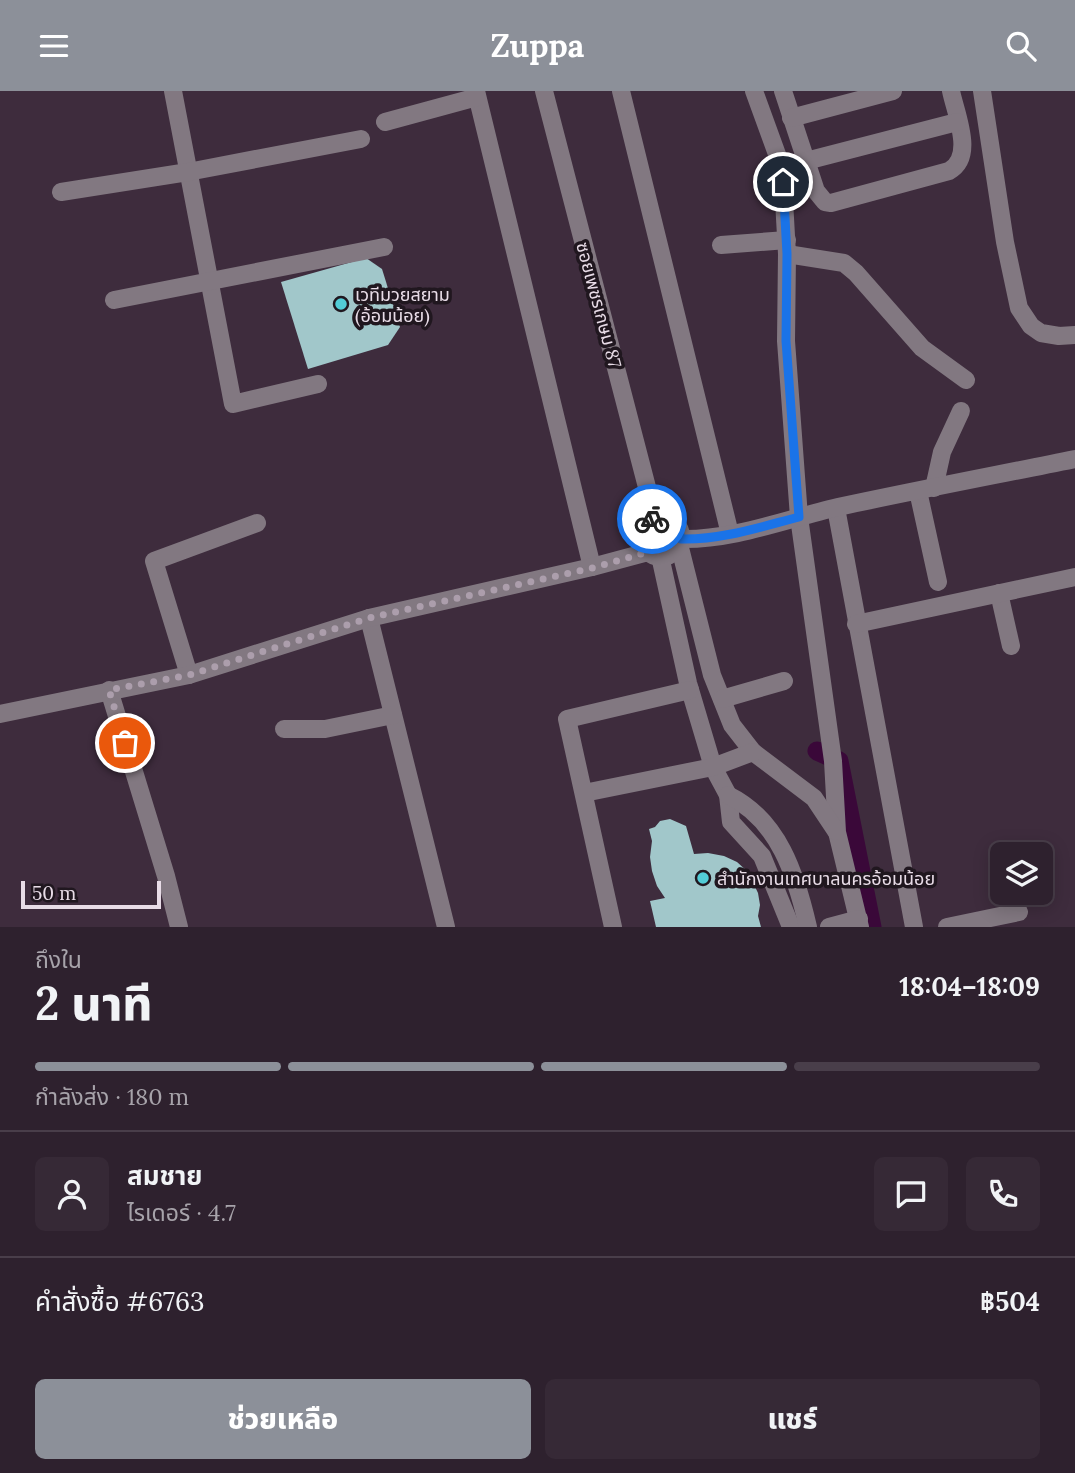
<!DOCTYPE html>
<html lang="th">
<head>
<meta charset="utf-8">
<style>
  body { margin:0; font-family:Lora,"Noto Sans Thai",serif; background:#362936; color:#f1f3f6; height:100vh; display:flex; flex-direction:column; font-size:26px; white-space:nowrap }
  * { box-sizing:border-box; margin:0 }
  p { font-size:23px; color:#a7a3aa }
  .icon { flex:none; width:38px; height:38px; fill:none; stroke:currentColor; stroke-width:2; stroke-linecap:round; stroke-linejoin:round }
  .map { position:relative; height:836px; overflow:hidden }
  .drawer { display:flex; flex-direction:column; background:#2e212e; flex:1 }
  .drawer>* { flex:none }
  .fabs { position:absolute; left:990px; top:751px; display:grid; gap:14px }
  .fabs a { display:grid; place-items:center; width:63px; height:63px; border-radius:10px; background:#2e212e; box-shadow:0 4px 18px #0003,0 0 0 2px #493e4a; font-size:35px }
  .scale { position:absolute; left:21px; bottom:18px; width:140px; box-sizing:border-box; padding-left:7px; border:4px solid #e8dce7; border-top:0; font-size:19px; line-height:24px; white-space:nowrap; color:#e8dce7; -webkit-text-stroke:5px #20171f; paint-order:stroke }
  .pin { position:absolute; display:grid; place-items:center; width:60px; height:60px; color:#fff; margin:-30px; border:4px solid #fff; border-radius:50%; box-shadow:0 2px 7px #0007 }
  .courier { position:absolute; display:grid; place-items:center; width:70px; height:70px; margin:-35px; border:5px solid #1a73e8; border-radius:50%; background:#fff; color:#222; box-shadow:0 2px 9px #0007 }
  .head em { font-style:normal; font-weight:800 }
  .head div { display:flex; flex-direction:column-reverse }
  .head { display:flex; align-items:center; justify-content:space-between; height:119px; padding:0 35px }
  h1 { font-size:46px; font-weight:800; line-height:52px }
  .bar { display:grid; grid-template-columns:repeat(4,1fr); gap:10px 7px; align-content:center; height:84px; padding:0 35px }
  .bar i { height:9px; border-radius:5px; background:#493e4a }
  .bar .selected { background:#8c9099 }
  .bar p { grid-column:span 4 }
  .line { display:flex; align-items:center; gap:18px; padding:0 35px; border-top:2px solid #493e4a }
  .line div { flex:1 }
  .round { display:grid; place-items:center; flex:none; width:74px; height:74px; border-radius:10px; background:#362936 }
  .action { display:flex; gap:14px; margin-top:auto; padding:14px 35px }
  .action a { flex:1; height:80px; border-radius:10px; background:#8c9099; color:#fff; font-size:28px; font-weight:800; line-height:80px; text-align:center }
  .action a+a { background:#362936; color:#f1f3f6 }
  header { display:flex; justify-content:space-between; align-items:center; height:91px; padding:0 35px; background:#8c9099; color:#fff; font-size:32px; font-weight:800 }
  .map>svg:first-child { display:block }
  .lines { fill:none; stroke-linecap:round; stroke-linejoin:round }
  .canal { stroke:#3a0839; stroke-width:19 }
  .building { fill:#a1c7ca }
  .minor { stroke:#827881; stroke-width:18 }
  .done { stroke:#ac9eac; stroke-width:7; stroke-dasharray:0 12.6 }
  .route { stroke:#1a73e8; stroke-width:9 }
  .poi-dot { fill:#52ccd6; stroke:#20171f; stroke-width:2.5 }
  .labels { text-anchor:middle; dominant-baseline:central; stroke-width:7; stroke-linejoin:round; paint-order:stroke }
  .poi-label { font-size:18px; fill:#e8dce7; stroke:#20171f; text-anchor:start }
  .street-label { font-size:18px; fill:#e8dce7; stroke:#20171f }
</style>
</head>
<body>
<header><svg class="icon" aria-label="menu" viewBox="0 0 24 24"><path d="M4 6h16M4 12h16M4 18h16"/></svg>Zuppa<svg class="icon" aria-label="search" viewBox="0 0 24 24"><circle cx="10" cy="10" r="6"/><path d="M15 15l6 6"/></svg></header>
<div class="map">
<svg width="1075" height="836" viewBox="0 0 1075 836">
  <rect width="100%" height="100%" fill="#3e2c3d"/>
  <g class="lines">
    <polyline class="canal" points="817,660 839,670 872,836"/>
  </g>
  <g class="building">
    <polygon points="366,167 382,178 400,236 388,254 308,278 281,191"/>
    <polygon points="670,728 686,735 694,763 708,762 724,765 737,771 748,781 758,802 760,814 758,825 761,836 656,836 650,810 665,807 657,795 652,780 650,766 652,750 649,738 655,736 660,730"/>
  </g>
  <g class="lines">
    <g class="minor">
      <polyline points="173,0 233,313 318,293"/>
      <polyline points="476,0 592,476"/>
      <polyline points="544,0 655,427"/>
      <polyline points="621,0 730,443"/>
      <polyline points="754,0 778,66 783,91 787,163 786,250 799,426 833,670 837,741 860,836"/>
      <path d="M783 0 816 100 825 111 831 112 949 80C975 66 956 24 951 0"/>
      <polyline points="982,0 1005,151 1019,217 1031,235 1041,242 1059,245 1075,244"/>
      <polyline points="791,27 893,0"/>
      <polyline points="385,31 477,6"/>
      <polyline points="806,70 957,31"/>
      <polyline points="61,101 188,81 361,48"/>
      <polyline points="721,154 787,149"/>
      <polyline points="787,163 844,172 856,182 922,257 966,289"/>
      <polyline points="114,209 384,156"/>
      <polyline points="934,397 942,361 961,320"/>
      <polyline points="918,400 938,491"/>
      <polyline points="836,417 914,836"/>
      <circle cx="661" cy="446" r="20"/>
      <path d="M681 448C734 449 786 428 838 416 917 399 996 384 1075 368"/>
      <polyline points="679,453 712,584 732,634 753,661 814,707 836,740"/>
      <polyline points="660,465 688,592 713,676 728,704 731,731 762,765 791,836"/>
      <polyline points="999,502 1011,555"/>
      <polyline points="369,527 446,836"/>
      <polyline points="856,533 1075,486"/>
      <polyline points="189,584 154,470 257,432"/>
      <polyline points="109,599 166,785 179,836"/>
      <polyline points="722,608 784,590"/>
      <polyline points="0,623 189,584 369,527 592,476 648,461"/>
      <polyline points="284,638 325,638 393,624"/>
      <polyline points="584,702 713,676 753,661"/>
      <path d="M728 704C779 729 796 784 808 836"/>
      <polyline points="613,836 567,628 690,599"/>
      <polyline points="829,836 859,828"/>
      <polyline points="947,836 1019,821"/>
    </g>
  </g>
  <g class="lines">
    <path class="done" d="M125 652 109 599 189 584 369 527 592 477 648 461C639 449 640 436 652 428"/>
    <path class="route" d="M652 428 668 427 678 435 681 448C721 449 760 436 799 426L786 250 787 163 783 91"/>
  </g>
  <g class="poi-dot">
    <circle cx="341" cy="213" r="7"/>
    <circle cx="703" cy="787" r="7"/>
  </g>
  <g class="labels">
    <g class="poi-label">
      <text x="355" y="203">เวทีมวยสยาม<tspan x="355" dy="21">(อ้อมน้อย)</tspan></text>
      <text x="717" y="787">สำนักงานเทศบาลนครอ้อมน้อย</text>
    </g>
    <g class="street-label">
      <text transform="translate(599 214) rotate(75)">ซอยเพชรเกษม 87</text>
    </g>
  </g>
</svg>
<div class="fabs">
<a><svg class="icon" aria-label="layers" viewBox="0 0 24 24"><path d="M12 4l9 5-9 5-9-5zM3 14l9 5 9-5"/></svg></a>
</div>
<div class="scale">50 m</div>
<div class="pin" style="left:125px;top:652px;background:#ea580c"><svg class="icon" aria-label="bag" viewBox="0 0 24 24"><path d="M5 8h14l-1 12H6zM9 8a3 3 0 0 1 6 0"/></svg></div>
<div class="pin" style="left:783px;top:91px;background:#1f2937"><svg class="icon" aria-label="home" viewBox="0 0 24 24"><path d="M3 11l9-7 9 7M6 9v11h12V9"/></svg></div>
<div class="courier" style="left:652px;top:428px"><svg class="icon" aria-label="bike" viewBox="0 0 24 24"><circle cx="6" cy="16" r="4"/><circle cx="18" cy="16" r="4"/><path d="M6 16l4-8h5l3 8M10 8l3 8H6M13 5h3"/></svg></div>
</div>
<section class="drawer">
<div class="head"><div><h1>2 นาที</h1><p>ถึงใน</p></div><em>18:04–18:09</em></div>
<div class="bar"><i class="selected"></i><i class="selected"></i><i class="selected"></i><i></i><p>กำลังส่ง · 180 m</p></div>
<div class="line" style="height:126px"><a class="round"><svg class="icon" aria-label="person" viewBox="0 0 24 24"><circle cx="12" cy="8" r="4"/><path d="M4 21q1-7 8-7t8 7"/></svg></a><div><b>สมชาย</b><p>ไรเดอร์ · 4.7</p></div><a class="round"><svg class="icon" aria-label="chat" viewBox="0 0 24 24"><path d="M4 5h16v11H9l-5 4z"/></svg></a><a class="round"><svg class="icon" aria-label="phone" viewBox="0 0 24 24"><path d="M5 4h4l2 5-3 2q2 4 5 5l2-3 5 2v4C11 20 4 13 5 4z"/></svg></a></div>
<div class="line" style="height:91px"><div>คำสั่งซื้อ #6763</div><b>฿504</b></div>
<div class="action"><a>ช่วยเหลือ</a><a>แชร์</a></div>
</section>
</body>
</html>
